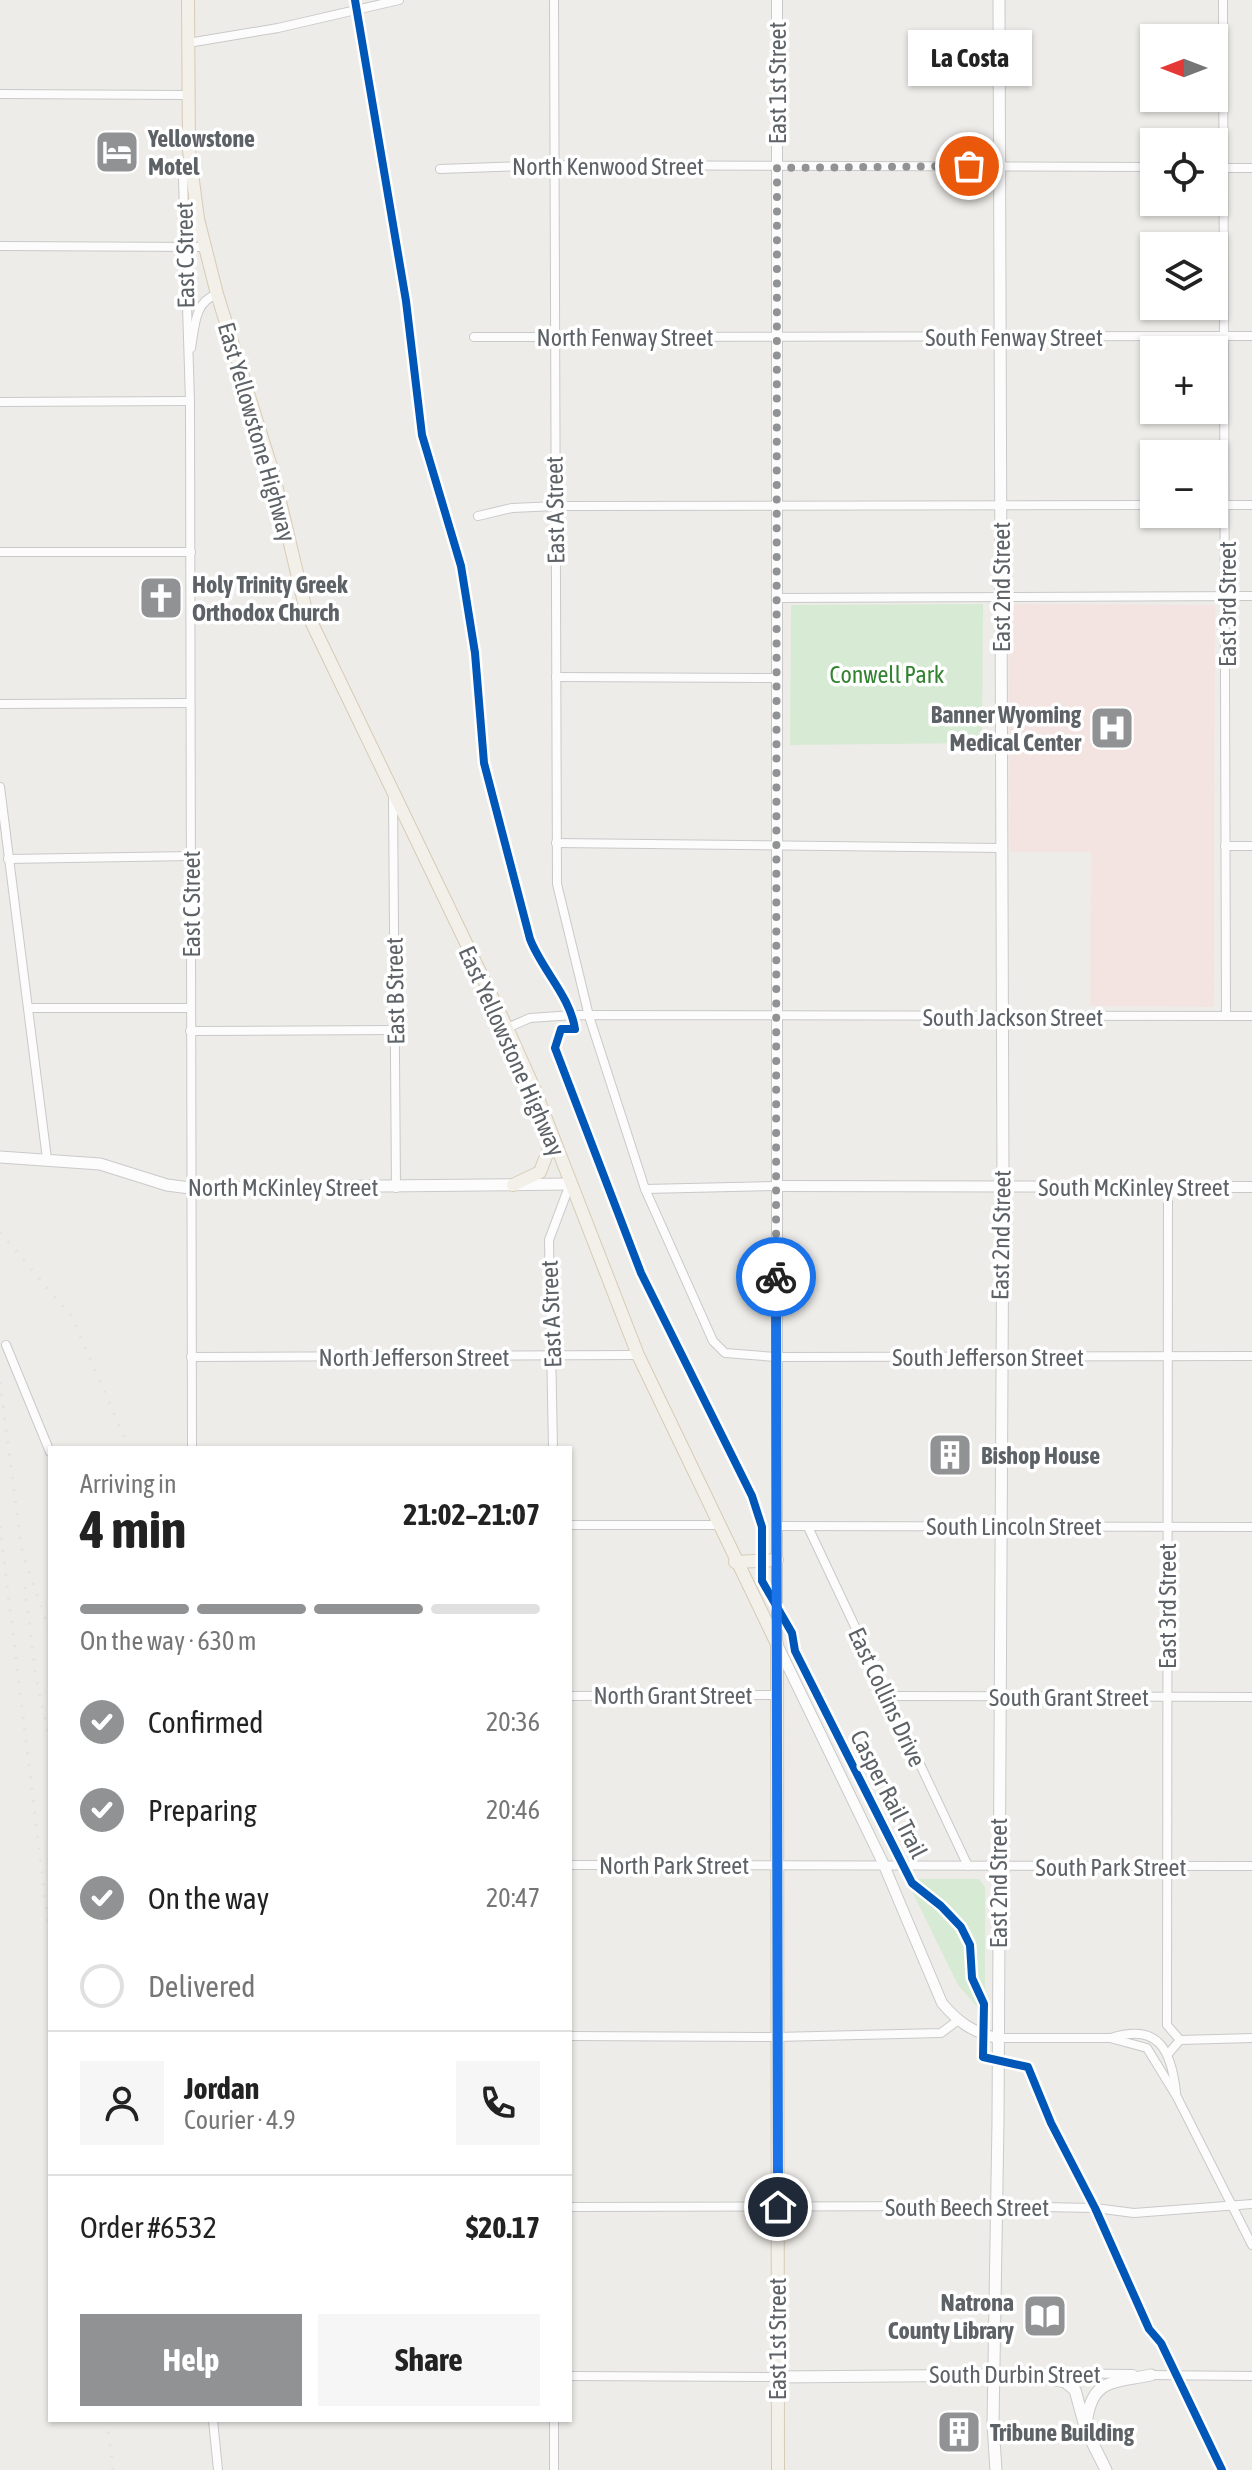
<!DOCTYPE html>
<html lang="en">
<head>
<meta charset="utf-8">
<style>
  body { margin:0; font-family:"Asap Condensed",sans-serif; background:#f6f6f6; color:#222; height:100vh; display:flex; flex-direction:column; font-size:30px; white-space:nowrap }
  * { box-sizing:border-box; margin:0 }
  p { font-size:26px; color:#767676 }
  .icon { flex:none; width:44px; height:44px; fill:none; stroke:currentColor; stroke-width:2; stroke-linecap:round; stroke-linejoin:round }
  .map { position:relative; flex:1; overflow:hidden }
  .sheet { position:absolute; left:48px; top:1446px; width:524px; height:976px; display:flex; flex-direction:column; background:#fff; border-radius:0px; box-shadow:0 2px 6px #0004 }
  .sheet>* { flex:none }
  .needle { width:52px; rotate:270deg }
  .buttons { position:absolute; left:1140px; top:24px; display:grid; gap:16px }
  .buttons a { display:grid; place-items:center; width:88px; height:88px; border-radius:0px; background:#fff; box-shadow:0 2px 6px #0004; font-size:40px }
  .pin { position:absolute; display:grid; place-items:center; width:68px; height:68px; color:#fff; margin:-34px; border:4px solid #fff; border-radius:50%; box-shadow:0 2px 8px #0007 }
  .courier { position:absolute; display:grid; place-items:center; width:80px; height:80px; margin:-40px; border:6px solid #1a73e8; border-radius:50%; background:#fff; color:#222; box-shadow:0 2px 10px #0007 }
  .bubble { position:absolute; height:56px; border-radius:0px; background:#fff; box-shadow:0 2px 6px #0004; font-size:26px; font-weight:700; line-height:56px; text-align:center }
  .headline em { font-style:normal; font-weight:700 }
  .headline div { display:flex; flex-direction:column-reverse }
  .headline { display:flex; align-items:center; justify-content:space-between; height:136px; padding:0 32px }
  h1 { font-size:52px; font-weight:700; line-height:60px }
  .bar { display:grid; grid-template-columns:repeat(4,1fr); gap:12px 8px; align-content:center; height:96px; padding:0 32px }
  .bar i { height:10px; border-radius:6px; background:#e0e0e0 }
  .bar .on { background:#909294 }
  .bar p { grid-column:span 4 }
  .line { display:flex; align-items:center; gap:20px; padding:0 32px; border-top:2px solid #e0e0e0 }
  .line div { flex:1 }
  .round { display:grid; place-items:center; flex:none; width:84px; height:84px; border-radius:0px; background:#f6f6f6 }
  ol { padding:0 32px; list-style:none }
  li { display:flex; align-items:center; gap:24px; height:88px }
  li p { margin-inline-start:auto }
  li .icon { padding:8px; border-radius:50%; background:#909294; color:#fff; stroke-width:4 }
  li:last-child { color:#767676 }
  li i { width:44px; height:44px; border:4px solid #e0e0e0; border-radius:50% }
  .cta { display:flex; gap:16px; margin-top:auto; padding:16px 32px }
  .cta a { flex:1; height:92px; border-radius:0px; background:#909294; color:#fff; font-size:32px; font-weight:700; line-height:92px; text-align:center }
  .cta a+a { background:#f6f6f6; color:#222 }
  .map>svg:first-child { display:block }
  .medical { fill:#f3e4e2 }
  .green { fill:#d7ead3 }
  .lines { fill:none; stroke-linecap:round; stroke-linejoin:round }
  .minor-casing { stroke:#c9c9c9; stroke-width:10 }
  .tertiary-casing { stroke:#c9c9c9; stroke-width:12 }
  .secondary-casing { stroke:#cacaca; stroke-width:13 }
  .primary-casing { stroke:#d6cbb5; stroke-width:14 }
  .minor { stroke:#fcfcfc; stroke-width:8 }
  .tertiary { stroke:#fcfcfc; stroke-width:10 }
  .secondary { stroke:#fcfcfc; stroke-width:11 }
  .primary { stroke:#f3f0e9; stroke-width:12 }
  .rail { stroke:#e3e3e3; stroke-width:3; stroke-dasharray:2 10; stroke-linecap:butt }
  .cycleway-casing { stroke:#fff; stroke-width:13 }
  .cycleway { stroke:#0057b8; stroke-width:8 }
  .done { stroke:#909294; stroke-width:8; stroke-dasharray:0 14.4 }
  .route { stroke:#1a73e8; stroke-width:10 }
  .labels { text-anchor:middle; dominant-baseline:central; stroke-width:7; stroke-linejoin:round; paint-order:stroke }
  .street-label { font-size:24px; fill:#5d6267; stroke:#fff }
  .poi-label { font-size:24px; font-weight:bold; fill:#5d6267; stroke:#fff; text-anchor:start }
  .park-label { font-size:24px; fill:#328230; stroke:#fff }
</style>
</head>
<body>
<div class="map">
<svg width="1252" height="2470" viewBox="0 0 1252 2470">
  <rect width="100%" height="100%" fill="#eeece8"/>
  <polygon class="medical" points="1008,604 1215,605 1214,1007 1090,1006 1091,852 1010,852"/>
  <g class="green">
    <polygon points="983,604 982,743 790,745 791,605"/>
    <polygon points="906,1879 979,1879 985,1887 985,1998 979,2009 958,1985"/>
  </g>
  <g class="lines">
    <g class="minor-casing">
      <g id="minor">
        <polyline points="554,0 557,884 589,1016 645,1189 713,1341 725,1353 776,1357 1252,1356"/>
        <polyline points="1223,0 1226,1016"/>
        <polyline points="188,43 278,28 399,0"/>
        <polyline points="0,94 187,95"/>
        <polyline points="188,158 183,178 190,401 192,1448"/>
        <polyline points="1214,168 1252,168"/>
        <polyline points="440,169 554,165 1154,167"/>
        <polyline points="0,246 204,247"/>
        <polyline points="474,337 1252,336"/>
        <path d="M191 348C195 326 194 302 217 294"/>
        <polyline points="0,402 190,401"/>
        <polyline points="1214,505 1252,505"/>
        <polyline points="478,516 512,508 556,506 1154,505"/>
        <polyline points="0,552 191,552"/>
        <polyline points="777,598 1252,596"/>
        <polyline points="556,677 776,678"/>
        <polyline points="0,704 190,703"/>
        <polyline points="0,787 47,1159"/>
        <polyline points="393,797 396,1188"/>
        <polyline points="556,843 1001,848"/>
        <polyline points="1225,846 1252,846"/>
        <polyline points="8,859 191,856"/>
        <polyline points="29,1008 191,1008"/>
        <polyline points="507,1028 530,1018 573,1015 1252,1016"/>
        <polyline points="190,1031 395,1030"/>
        <polyline points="1168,1188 1167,2025 1180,2040"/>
        <polyline points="645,1189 776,1186"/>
        <polyline points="6,1345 50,1452"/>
        <polyline points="191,1357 638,1355"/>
        <polyline points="553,1448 549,1240 570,1184"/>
        <polyline points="570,1525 716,1525"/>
        <polyline points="777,1526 1252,1527"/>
        <polyline points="808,1527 968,1866"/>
        <polyline points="570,1696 776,1695"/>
        <polyline points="885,1696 1252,1697"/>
        <polyline points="570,1865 1252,1866"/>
        <polyline points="570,2036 776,2037 941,2033 957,2021"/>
        <polyline points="997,2038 1110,2038 1147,2048 1177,2097 1252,2245"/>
        <path d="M1111 2038C1158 2023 1171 2049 1176 2092"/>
        <polyline points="1168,2054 1180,2040 1252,2038"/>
        <polyline points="570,2207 997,2206 1095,2208 1134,2213 1252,2204"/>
        <polyline points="1038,2373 1133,2374"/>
        <polyline points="1146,2375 1252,2376"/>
        <polyline points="570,2376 777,2377"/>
        <polyline points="213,2420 218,2470"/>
        <polyline points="554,2420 554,2470"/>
      </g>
    </g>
    <g class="tertiary-casing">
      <g id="tertiary">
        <path d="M777 0V1644L883 1863 942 2003C958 2022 972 2032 997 2038"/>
        <polyline points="776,1186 1252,1187"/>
      </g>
    </g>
    <g class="secondary-casing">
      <g id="secondary">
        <polyline points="0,1157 100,1164 167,1185 190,1188 570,1184"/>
        <polyline points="777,2377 1030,2375 1065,2382 1075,2390 1086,2430 1106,2470"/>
        <path d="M1086 2425C1091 2379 1111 2383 1151 2375"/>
        <polyline points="996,2470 993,2424 998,2122 1003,1186 999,0"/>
      </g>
    </g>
    <g class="primary-casing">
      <g id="primary">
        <polyline points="188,0 189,150 198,219 217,294 274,476 306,611 507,1028 534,1088 638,1355 777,1644 778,2470"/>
        <polyline points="513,1185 540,1172 553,1138"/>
        <polyline points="735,1562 777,1560"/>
      </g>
    </g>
    <use href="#minor" class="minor"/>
    <use href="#tertiary" class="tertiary"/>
    <use href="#secondary" class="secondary"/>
    <use href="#primary" class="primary"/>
    <g class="rail">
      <polyline points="0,1232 72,1317 129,1448"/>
      <polyline points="0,1382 22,1551 50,1633"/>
      <polyline points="0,1526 50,1939"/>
      <polyline points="25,1587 36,1678 50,1741"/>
      <polyline points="107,2420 113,2470"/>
    </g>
    <g class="cycleway-casing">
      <path id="cycleway" d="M355 0 406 301 422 435 461 566 475 653 484 763 530 939C542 970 570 996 575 1029H561L555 1048 641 1273 752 1496 762 1527V1581L792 1633 795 1651 912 1883 941 1906 961 1927 970 1945 972 1978 984 2004 983 2057 1028 2067 1051 2123 1095 2208 1149 2329 1161 2343 1222 2470"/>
    </g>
    <use href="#cycleway" class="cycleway"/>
  </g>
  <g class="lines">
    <polyline class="done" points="776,1277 777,168 969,166"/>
    <polyline class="route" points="776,1277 778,2207"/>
  </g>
  <defs>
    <g id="hotel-square" transform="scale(2.3)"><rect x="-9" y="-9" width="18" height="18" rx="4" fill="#909294" stroke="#fff"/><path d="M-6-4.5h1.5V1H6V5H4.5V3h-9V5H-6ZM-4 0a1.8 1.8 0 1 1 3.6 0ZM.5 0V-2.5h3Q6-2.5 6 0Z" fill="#fff"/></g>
    <g id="church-square" transform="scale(2.3)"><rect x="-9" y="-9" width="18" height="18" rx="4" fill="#909294" stroke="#fff"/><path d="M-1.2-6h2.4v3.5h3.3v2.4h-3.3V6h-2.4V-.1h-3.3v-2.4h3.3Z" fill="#fff"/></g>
    <g id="hospital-square" transform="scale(2.3)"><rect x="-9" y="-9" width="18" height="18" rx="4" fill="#909294" stroke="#fff"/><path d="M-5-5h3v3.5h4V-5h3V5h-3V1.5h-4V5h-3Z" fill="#fff"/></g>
    <g id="building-square" transform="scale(2.3)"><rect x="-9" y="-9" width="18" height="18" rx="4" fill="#909294" stroke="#fff"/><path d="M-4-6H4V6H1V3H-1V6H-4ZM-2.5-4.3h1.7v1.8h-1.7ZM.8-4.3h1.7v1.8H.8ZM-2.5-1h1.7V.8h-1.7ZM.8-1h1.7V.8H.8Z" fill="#fff"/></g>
    <g id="library-square" transform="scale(2.3)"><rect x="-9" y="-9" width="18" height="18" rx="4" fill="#909294" stroke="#fff"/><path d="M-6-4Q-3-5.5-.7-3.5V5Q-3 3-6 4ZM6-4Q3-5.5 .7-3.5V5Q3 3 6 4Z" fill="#fff"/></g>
  </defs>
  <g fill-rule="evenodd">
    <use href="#hotel-square" x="117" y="152"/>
    <use href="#church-square" x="161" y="598"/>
    <use href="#hospital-square" x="1112" y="728"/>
    <use href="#building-square" x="950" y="1455"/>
    <use href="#library-square" x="1045" y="2316"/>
    <use href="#building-square" x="959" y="2432"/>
  </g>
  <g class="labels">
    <g class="street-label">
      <text transform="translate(777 83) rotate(-90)">East 1st Street</text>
      <text x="608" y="166">North Kenwood Street</text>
      <text transform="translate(185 255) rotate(-91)">East C Street</text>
      <text x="625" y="337">North Fenway Street</text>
      <text x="1014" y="337">South Fenway Street</text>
      <text transform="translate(257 432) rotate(74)">East Yellowstone Highway</text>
      <text transform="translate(555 510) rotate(-91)">East A Street</text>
      <text transform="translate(1001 587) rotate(-90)">East 2nd Street</text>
      <text transform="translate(1227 604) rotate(-90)">East 3rd Street</text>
      <text transform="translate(191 904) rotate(-90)">East C Street</text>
      <text transform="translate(395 991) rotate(-91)">East B Street</text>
      <text x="1013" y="1017">South Jackson Street</text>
      <text transform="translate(512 1051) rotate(66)">East Yellowstone Highway</text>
      <text x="283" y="1187">North McKinley Street</text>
      <text x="1134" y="1187">South McKinley Street</text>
      <text transform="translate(1001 1235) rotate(-89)">East 2nd Street</text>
      <text transform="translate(551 1314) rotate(-92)">East A Street</text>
      <text x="414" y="1357">North Jefferson Street</text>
      <text x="988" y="1357">South Jefferson Street</text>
      <text x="1014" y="1526">South Lincoln Street</text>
      <text transform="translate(1167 1606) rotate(-90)">East 3rd Street</text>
      <text x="673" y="1695">North Grant Street</text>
      <text transform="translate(887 1697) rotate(65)">East Collins Drive</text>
      <text x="1069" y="1697">South Grant Street</text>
      <text transform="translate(889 1794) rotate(63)">Casper Rail Trail</text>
      <text x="674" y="1865">North Park Street</text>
      <text x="1111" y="1867">South Park Street</text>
      <text transform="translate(998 1883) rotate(-90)">East 2nd Street</text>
      <text x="967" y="2207">South Beech Street</text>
      <text transform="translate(777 2339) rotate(-90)">East 1st Street</text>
      <text x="1015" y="2374">South Durbin Street</text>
    </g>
    <g class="poi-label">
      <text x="148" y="138">Yellowstone<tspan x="148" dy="28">Motel</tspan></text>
      <text x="192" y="584">Holy Trinity Greek<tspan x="192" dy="28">Orthodox Church</tspan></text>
      <text x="1081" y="714" text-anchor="end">Banner Wyoming<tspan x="1081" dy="28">Medical Center</tspan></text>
      <text x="981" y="1455">Bishop House</text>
      <text x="1014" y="2302" text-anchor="end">Natrona<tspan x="1014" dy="28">County Library</tspan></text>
      <text x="990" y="2432">Tribune Building</text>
    </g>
    <g class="park-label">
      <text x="887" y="674">Conwell Park</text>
    </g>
  </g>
</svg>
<div class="buttons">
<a><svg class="needle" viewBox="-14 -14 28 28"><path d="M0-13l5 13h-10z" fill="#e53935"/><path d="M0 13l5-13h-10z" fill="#767676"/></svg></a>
<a><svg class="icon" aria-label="locate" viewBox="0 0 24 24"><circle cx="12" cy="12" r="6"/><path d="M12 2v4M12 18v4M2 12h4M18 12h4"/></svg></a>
<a><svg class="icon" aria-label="layers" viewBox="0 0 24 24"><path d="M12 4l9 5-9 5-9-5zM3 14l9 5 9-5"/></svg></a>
<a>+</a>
<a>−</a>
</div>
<div class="pin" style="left:969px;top:166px;background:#ea580c"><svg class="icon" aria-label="bag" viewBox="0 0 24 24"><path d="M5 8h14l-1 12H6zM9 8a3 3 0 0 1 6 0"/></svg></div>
<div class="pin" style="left:778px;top:2207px;background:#1f2937"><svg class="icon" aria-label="home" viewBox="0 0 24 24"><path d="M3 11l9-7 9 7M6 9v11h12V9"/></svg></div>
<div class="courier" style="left:776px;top:1277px"><svg class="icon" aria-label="bike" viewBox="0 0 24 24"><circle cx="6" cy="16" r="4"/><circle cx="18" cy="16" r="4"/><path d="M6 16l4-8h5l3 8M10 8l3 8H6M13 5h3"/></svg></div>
<div class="bubble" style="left:908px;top:30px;width:124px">La Costa</div>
<section class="sheet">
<div class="headline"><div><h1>4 min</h1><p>Arriving in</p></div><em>21:02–21:07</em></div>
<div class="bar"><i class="on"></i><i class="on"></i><i class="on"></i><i></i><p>On the way · 630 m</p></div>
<ol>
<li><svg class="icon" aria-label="check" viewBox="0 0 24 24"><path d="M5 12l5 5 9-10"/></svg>Confirmed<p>20:36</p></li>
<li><svg class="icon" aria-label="check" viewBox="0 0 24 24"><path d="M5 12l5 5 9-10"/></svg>Preparing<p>20:46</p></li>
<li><svg class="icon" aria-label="check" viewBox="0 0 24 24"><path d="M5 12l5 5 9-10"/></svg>On the way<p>20:47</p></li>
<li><i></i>Delivered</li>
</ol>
<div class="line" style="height:144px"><a class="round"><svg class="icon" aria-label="person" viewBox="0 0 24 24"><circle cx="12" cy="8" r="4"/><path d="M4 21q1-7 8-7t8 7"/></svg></a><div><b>Jordan</b><p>Courier · 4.9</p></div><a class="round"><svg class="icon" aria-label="phone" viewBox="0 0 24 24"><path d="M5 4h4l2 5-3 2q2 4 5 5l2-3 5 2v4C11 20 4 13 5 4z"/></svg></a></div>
<div class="line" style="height:104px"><div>Order #6532</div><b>$20.17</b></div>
<div class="cta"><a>Help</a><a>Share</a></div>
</section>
</div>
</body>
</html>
